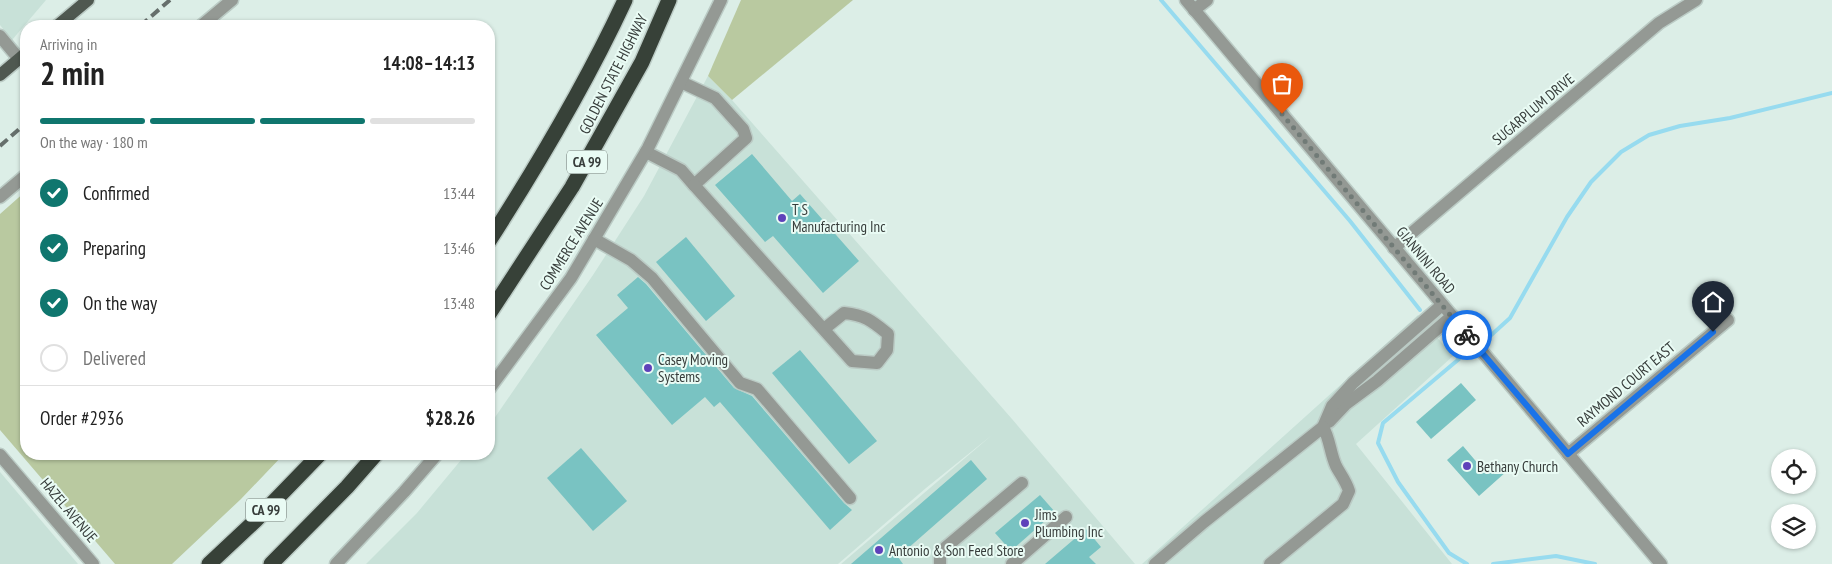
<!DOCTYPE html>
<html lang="en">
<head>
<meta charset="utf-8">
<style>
  body { margin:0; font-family:"PT Sans Narrow",sans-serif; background:#f6f6f6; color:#222; height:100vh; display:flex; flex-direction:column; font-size:19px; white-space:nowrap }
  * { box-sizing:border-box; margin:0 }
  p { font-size:16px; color:#767676 }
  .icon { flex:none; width:28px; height:28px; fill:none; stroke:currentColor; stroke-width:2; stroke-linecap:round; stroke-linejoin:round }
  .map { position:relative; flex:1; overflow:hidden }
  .side { position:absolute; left:20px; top:20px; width:475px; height:440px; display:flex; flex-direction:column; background:#fff; border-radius:20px; box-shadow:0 1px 4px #0004 }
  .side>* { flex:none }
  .tools { position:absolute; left:1771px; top:449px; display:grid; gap:10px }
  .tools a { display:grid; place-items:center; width:45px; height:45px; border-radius:50%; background:#fff; box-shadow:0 1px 4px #0004; font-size:25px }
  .pin { position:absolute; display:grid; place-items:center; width:42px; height:42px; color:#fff; margin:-51px -21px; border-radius:50% 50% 50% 0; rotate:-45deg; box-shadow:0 0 5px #0007 }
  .pin .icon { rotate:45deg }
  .courier { position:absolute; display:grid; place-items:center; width:50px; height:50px; margin:-25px; border:4px solid #1a73e8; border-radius:50%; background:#fff; color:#222; box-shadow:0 1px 6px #0007 }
  .overview em { font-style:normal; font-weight:700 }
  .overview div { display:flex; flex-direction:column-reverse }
  .overview { display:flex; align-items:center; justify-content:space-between; height:85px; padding:0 20px }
  h1 { font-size:32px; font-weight:700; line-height:38px }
  .bar { display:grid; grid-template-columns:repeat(4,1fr); gap:8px 5px; align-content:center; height:60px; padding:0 20px }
  .bar i { height:6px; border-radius:4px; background:#e0e0e0 }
  .bar .selected { background:#0f766e }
  .bar p { grid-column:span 4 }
  .line { display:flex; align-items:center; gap:12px; padding:0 20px; border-top:1px solid #e0e0e0 }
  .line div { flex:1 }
  ol { padding:0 20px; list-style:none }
  li { display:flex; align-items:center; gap:15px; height:55px }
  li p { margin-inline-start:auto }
  li .icon { padding:5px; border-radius:50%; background:#0f766e; color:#fff; stroke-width:4 }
  li:last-child { color:#767676 }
  li i { width:28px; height:28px; border:2px solid #e0e0e0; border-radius:50% }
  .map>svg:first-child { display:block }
  .built { fill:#c8e1d8 }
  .green { fill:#b9c9a0 }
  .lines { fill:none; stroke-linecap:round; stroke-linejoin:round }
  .stream { stroke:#97dbef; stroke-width:4 }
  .building { fill:#79c3c2 }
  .minor-casing { stroke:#bbcbc5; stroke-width:15 }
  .major-casing { stroke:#bbcbc5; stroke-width:15 }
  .highway-casing { stroke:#bbcbc5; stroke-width:18 }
  .minor { stroke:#949994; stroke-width:12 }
  .major { stroke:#4f5850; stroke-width:12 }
  .highway { stroke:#374138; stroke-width:15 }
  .rail { stroke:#666f6c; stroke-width:4; stroke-dasharray:10 5; stroke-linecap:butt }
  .done { stroke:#717b77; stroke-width:5; stroke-dasharray:0 9 }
  .route { stroke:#1a73e8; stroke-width:6 }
  .poi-dot { fill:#5e42ba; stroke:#e9fbf4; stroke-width:2 }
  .labels { text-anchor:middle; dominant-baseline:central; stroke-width:4; stroke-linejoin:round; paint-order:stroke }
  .shield { fill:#e9fbf4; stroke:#6c7672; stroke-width:1 }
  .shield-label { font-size:14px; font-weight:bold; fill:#373d3b }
  .street-label { font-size:15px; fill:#373d3b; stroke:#e9fbf4 }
  .poi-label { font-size:15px; fill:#373d3b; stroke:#e9fbf4; text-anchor:start }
</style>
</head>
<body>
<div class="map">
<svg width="1832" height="564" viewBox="0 0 1832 564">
  <rect width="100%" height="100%" fill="#dceee7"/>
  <g class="built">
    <polygon points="0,0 46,0 12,40 0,25"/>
    <polygon points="708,76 732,100 1012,419 1135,564 841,564 992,435 926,488 838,564 366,564 417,513 466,454 489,454 489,426 593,275 644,196"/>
    <polygon points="1418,315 1453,356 1356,444 1452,564 1142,564"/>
    <polygon points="0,472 78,564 0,564"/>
  </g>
  <g class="green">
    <polygon points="741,0 853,0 732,100 708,76"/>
    <polygon points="26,191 26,454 284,454 241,499 172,564 115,564 0,430 0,214"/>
  </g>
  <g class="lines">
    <g class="stream">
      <polyline points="1161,0 1350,221 1420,310"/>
      <polyline points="1488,338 1510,318 1567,217 1591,182 1621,152 1649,135 1680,126 1730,118 1832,93"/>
      <polyline points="1446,342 1459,359 1383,423 1378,443 1398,482 1449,553 1467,564"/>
      <polyline points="1493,564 1556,556 1595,564"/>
    </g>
  </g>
  <g class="building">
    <polygon points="752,154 792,201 800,194 859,261 823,293 773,236 765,242 715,185"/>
    <polygon points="686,237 735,296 706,321 656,262"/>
    <polygon points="638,277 646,284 734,388 752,396 844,503 852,510 830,530 720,402 714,407 705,397 672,425 596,335 628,308 617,295"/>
    <polygon points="800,350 877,441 849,464 772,373"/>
    <polygon points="1461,383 1476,400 1431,439 1416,422"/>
    <polygon points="1463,446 1485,472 1498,461 1507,471 1479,496 1447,460"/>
    <polygon points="581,448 627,501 593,531 547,478"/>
    <polygon points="971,460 987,479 898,557 903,564 851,564"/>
    <polygon points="1040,495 1055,512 1011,551 995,533"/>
    <polygon points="1086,529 1101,547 1089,557 1096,564 1045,564"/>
  </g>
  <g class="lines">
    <g class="minor-casing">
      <g id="minor">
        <polyline points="1186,0 1661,564"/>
        <polyline points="1194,10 1207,0"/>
        <polyline points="201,26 232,0"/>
        <polyline points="0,36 19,59"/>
        <polyline points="646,152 681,170 694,185 746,138 743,129 715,98 681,82"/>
        <path d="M694 185 852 361 877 363 887 350 888 334C872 321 865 315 844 313L824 329"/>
        <polyline points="0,197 26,175"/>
        <polyline points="594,239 631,260 652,278 740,383 757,389 850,498"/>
        <polyline points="1394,248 1659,23 1696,0"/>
        <polyline points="489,389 571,278 648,148 721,0"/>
        <polyline points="1329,422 1346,404 1377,381 1452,316"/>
        <polyline points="1323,427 1332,406 1353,383 1442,305"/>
        <polyline points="1568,454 1728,320"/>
        <polyline points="0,455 93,564"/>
        <polyline points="336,564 404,492 437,454"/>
        <polyline points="940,564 940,556 946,547 1022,483"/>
        <polyline points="1012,564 1066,517"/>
        <path d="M1155 564 1204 522 1323 427C1330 439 1330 453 1336 466 1340 474 1346 481 1349 491L1343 504 1270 564"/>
      </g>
    </g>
    <g class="major-casing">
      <g id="major">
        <polyline points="57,26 88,0"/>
        <polyline points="0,75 26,53"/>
      </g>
    </g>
    <g class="highway-casing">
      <g id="highway">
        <path d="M489 241C539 163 586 84 625 0"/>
        <polyline points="489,314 572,187 642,62 669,0"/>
        <polyline points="209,564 256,520 320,454"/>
        <polyline points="271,564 347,487 376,454"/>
      </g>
    </g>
    <use href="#minor" class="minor"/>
    <use href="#major" class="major"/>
    <use href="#highway" class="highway"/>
    <g class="rail">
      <polyline points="140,26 170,0"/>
      <polyline points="0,146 26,123"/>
    </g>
  </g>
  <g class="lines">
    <polyline class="done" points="1282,114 1467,335"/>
    <polyline class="route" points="1467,335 1568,454 1713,332"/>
  </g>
  <g class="poi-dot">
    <circle cx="782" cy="218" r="5"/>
    <circle cx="648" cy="368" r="5"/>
    <circle cx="1467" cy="466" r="5"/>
    <circle cx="1025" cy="523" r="5"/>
    <circle cx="879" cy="550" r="5"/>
  </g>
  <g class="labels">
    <g class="shield">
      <rect x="567" y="150.5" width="40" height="23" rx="4"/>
      <rect x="246" y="498.5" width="40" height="23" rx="4"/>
    </g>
    <g class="shield-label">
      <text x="587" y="162">CA 99</text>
      <text x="266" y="510">CA 99</text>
    </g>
    <g class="street-label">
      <text transform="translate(613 74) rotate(-63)">GOLDEN STATE HIGHWAY</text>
      <text transform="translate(1533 109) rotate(-40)">SUGARPLUM DRIVE</text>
      <text transform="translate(571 244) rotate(-58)">COMMERCE AVENUE</text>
      <text transform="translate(1426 260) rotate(50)">GIANNINI ROAD</text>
      <text transform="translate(1626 384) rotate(-40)">RAYMOND COURT EAST</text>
      <text transform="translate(69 510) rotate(50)">HAZEL AVENUE</text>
    </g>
    <g class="poi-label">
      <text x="792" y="209">T S<tspan x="792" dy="17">Manufacturing Inc</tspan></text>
      <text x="658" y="359">Casey Moving<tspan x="658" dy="17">Systems</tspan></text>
      <text x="1477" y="466">Bethany Church</text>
      <text x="1035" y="514">Jims<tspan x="1035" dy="17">Plumbing Inc</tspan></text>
      <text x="889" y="550">Antonio &amp; Son Feed Store</text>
    </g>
  </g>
</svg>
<div class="tools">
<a><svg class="icon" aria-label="locate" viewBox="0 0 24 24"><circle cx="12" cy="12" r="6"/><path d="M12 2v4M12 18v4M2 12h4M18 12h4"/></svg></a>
<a><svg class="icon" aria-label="layers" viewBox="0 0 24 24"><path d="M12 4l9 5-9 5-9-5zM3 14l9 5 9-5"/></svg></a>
</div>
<div class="pin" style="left:1282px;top:114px;background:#ea580c"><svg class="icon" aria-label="bag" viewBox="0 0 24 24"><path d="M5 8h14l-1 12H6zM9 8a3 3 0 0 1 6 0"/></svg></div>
<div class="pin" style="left:1713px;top:332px;background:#1f2937"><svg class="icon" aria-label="home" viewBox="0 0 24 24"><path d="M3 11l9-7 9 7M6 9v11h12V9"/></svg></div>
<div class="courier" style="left:1467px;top:335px"><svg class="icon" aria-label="bike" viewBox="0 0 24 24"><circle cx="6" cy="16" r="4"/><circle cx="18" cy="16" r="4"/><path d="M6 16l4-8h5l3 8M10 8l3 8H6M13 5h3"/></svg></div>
<section class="side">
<div class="overview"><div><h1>2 min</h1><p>Arriving in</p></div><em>14:08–14:13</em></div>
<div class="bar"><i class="selected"></i><i class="selected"></i><i class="selected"></i><i></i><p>On the way · 180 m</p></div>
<ol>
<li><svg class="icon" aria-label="check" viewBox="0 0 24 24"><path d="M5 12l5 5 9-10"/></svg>Confirmed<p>13:44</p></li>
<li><svg class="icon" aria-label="check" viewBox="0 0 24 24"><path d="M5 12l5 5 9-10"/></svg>Preparing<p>13:46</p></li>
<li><svg class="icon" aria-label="check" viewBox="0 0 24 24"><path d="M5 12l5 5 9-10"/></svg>On the way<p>13:48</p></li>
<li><i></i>Delivered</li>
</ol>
<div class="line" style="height:65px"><div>Order #2936</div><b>$28.26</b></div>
</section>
</div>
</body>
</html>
